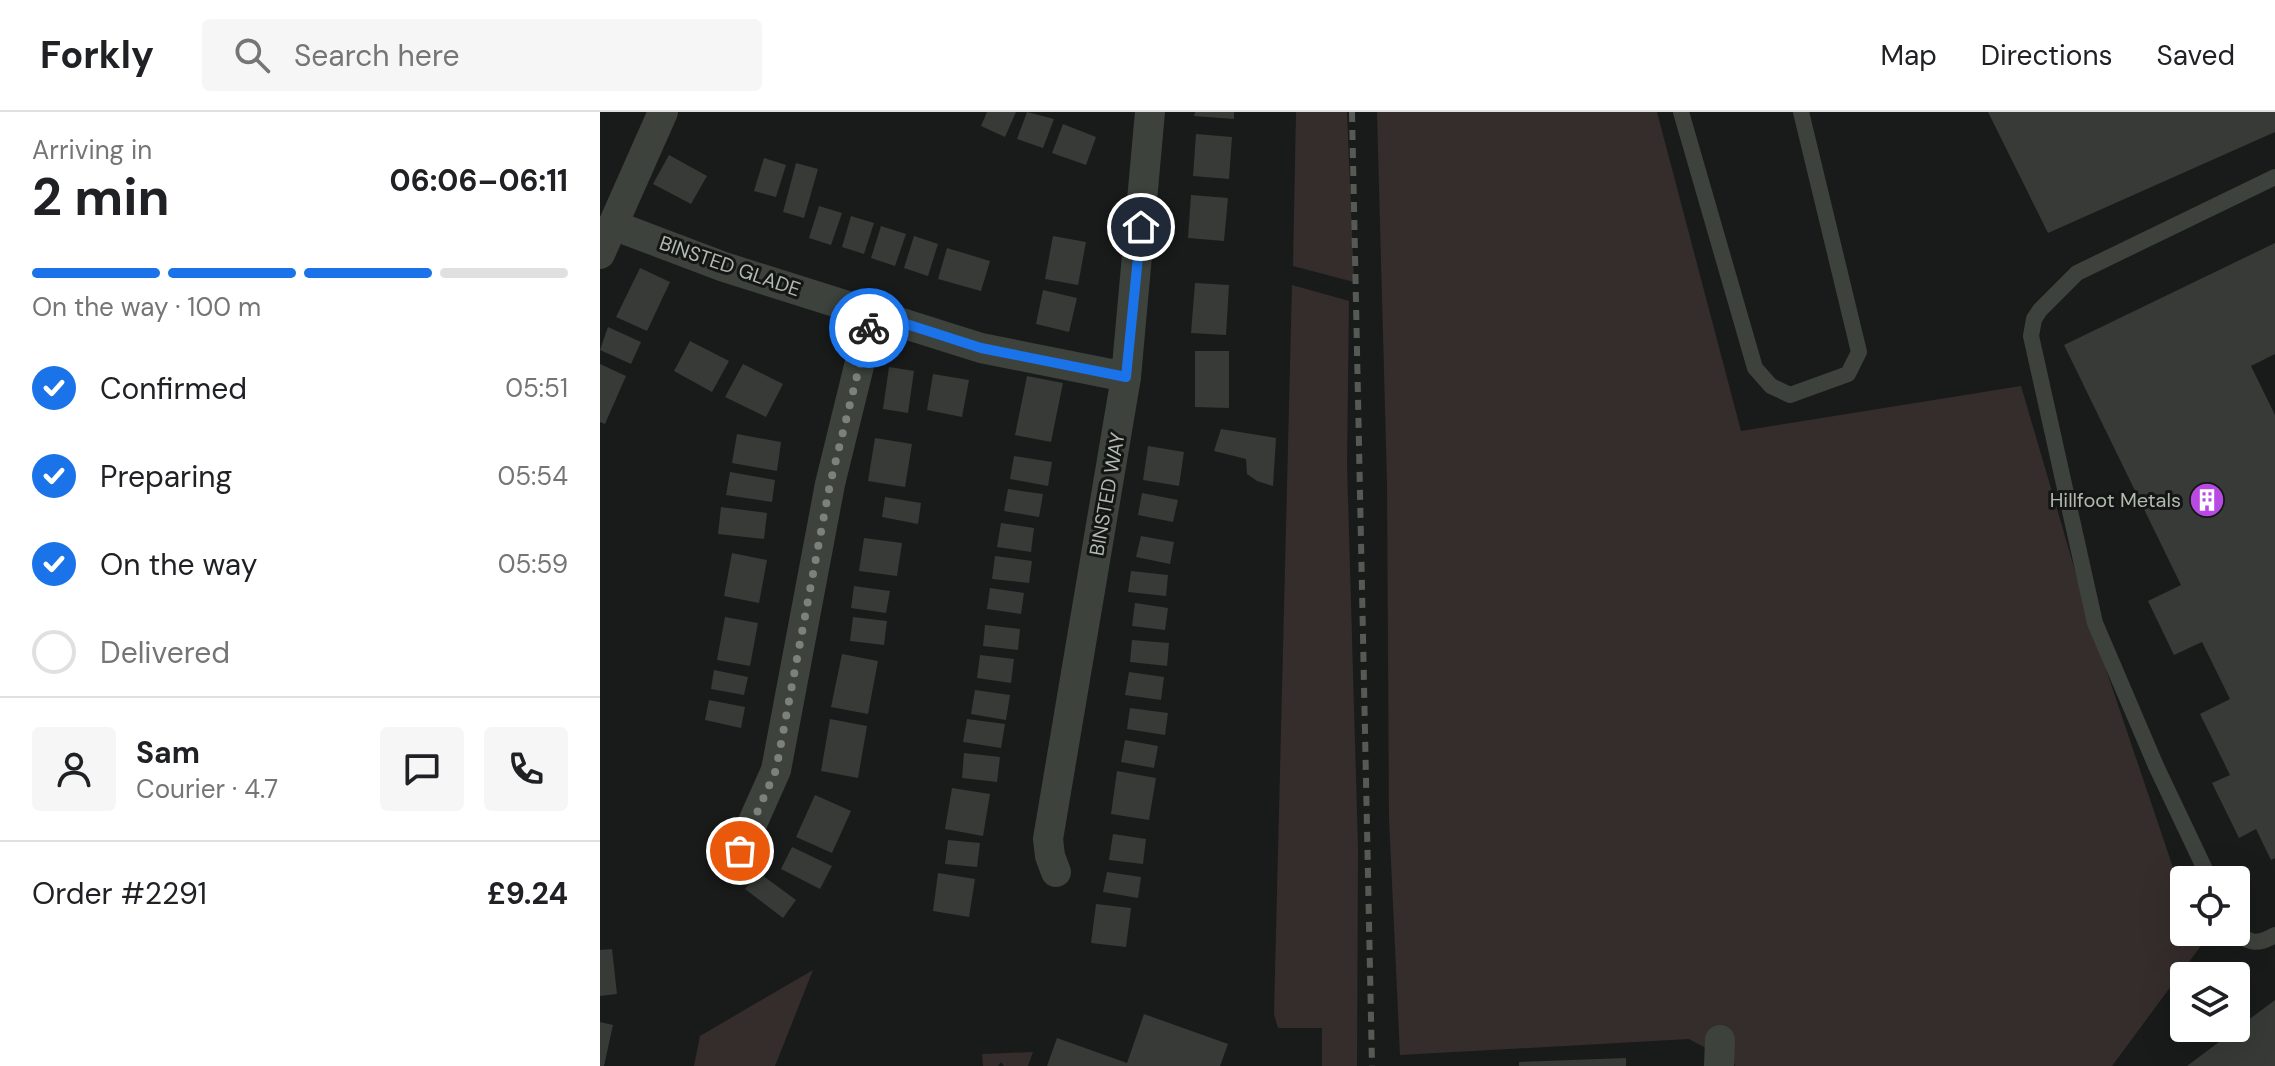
<!DOCTYPE html>
<html lang="en">
<head>
<meta charset="utf-8">
<style>
  body { margin:0; font-family:"DM Sans",sans-serif; background:#f6f6f6; color:#202124; height:100vh; display:flex; flex-direction:column; font-size:30px; white-space:nowrap }
  * { box-sizing:border-box; margin:0 }
  p { font-size:26px; color:#757577 }
  .icon { flex:none; width:44px; height:44px; fill:none; stroke:currentColor; stroke-width:2; stroke-linecap:round; stroke-linejoin:round }
  .map { position:relative; flex:1; overflow:hidden }
  .side { display:flex; flex-direction:column; background:#fff; width:600px }
  .side>* { flex:none }
  .fabs { position:absolute; left:1570px; top:754px; display:grid; gap:16px }
  .fabs a { display:grid; place-items:center; width:80px; height:80px; border-radius:8px; background:#fff; box-shadow:0 8px 32px #0002; font-size:40px }
  .pin { position:absolute; display:grid; place-items:center; width:68px; height:68px; color:#fff; margin:-34px; border:4px solid #fff; border-radius:50%; box-shadow:0 2px 8px #0007 }
  .courier { position:absolute; display:grid; place-items:center; width:80px; height:80px; margin:-40px; border:6px solid #1a73e8; border-radius:50%; background:#fff; color:#222; box-shadow:0 2px 10px #0007 }
  .summary em { font-style:normal; font-weight:700 }
  .summary div { display:flex; flex-direction:column-reverse }
  .summary { display:flex; align-items:center; justify-content:space-between; height:136px; padding:0 32px }
  h1 { font-size:52px; font-weight:700; line-height:60px }
  .bar { display:grid; grid-template-columns:repeat(4,1fr); gap:12px 8px; align-content:center; height:96px; padding:0 32px }
  .bar i { height:10px; border-radius:6px; background:#e0e0e0 }
  .bar .active { background:#1a73e8 }
  .bar p { grid-column:span 4 }
  .line { display:flex; align-items:center; gap:20px; padding:0 32px; border-top:2px solid #e0e0e0 }
  .line div { flex:1 }
  .round { display:grid; place-items:center; flex:none; width:84px; height:84px; border-radius:8px; background:#f6f6f6 }
  ol { padding:0 32px; list-style:none }
  li { display:flex; align-items:center; gap:24px; height:88px }
  li p { margin-inline-start:auto }
  li .icon { padding:8px; border-radius:50%; background:#1a73e8; color:#fff; stroke-width:4 }
  li:last-child { color:#757577 }
  li i { width:44px; height:44px; border:4px solid #e0e0e0; border-radius:50% }
  header { display:flex; align-items:center; gap:48px; box-sizing:border-box; height:112px; padding:0 40px; background:#fff; border-bottom:2px solid #e0e0e0 }
  header strong { font-size:38px }
  nav { display:flex; gap:44px; margin-inline-start:auto; font-size:28px }
  .search { width:560px; height:72px; background:#f6f6f6; display:flex; align-items:center; gap:20px; box-sizing:border-box; padding:0 28px; border-radius:8px; color:#757577; font-size:30px }
  main { display:flex; flex:1; min-height:0 }
  .map>svg:first-child { display:block }
  .green { fill:#352d2c }
  .building { fill:#373a37 }
  .lines { fill:none; stroke-linecap:round; stroke-linejoin:round }
  .lane { stroke:#3d423d; stroke-width:16 }
  .street { stroke:#3d423d; stroke-width:30 }
  .rail { stroke:#555b54; stroke-width:6; stroke-dasharray:10 8; stroke-linecap:butt }
  .done { stroke:#7b827a; stroke-width:8; stroke-dasharray:0 14.4 }
  .route { stroke:#1a73e8; stroke-width:10 }
  .labels { text-anchor:middle; dominant-baseline:central; stroke-width:6; stroke-linejoin:round; paint-order:stroke }
  .street-label { font-size:20px; fill:#b0baad; stroke:#141615 }
  .poi-label { font-size:20px; fill:#b0baad; stroke:#141615; text-anchor:end }
</style>
</head>
<body>
<header>
<strong>Forkly</strong>
<div class="search"><svg class="icon" aria-label="search" viewBox="0 0 24 24"><circle cx="10" cy="10" r="6"/><path d="M15 15l6 6"/></svg>Search here</div>
<nav><a>Map</a><a>Directions</a><a>Saved</a></nav>
</header>
<main>
<section class="side">
<div class="summary"><div><h1>2 min</h1><p>Arriving in</p></div><em>06:06–06:11</em></div>
<div class="bar"><i class="active"></i><i class="active"></i><i class="active"></i><i></i><p>On the way · 100 m</p></div>
<ol>
<li><svg class="icon" aria-label="check" viewBox="0 0 24 24"><path d="M5 12l5 5 9-10"/></svg>Confirmed<p>05:51</p></li>
<li><svg class="icon" aria-label="check" viewBox="0 0 24 24"><path d="M5 12l5 5 9-10"/></svg>Preparing<p>05:54</p></li>
<li><svg class="icon" aria-label="check" viewBox="0 0 24 24"><path d="M5 12l5 5 9-10"/></svg>On the way<p>05:59</p></li>
<li><i></i>Delivered</li>
</ol>
<div class="line" style="height:144px"><a class="round"><svg class="icon" aria-label="person" viewBox="0 0 24 24"><circle cx="12" cy="8" r="4"/><path d="M4 21q1-7 8-7t8 7"/></svg></a><div><b>Sam</b><p>Courier · 4.7</p></div><a class="round"><svg class="icon" aria-label="chat" viewBox="0 0 24 24"><path d="M4 5h16v11H9l-5 4z"/></svg></a><a class="round"><svg class="icon" aria-label="phone" viewBox="0 0 24 24"><path d="M5 4h4l2 5-3 2q2 4 5 5l2-3 5 2v4C11 20 4 13 5 4z"/></svg></a></div>
<div class="line" style="height:104px"><div>Order #2291</div><b>£9.24</b></div>
</section>
<div class="map">
<svg width="1675" height="954" viewBox="0 0 1675 954">
  <rect width="100%" height="100%" fill="#191b1a"/>
  <g class="green">
    <polygon points="696,0 747,0 754,170 693,154"/>
    <polygon points="777,0 1057,0 1141,319 1421,274 1491,513 1584,788 1584,820 1595,820 1600,835 1512,954 1135,954 1134,951 1089,927 800,943 789,706 787,369"/>
    <polygon points="692,173 749,189 747,352 758,736 757,954 722,954 722,916 678,916 674,902"/>
    <polygon points="213,858 175,954 94,954 100,924"/>
    <polygon points="433,940 428,954 404,954 401,950 398,954 383,954 382,942"/>
  </g>
  <g class="building">
    <polygon points="387,0 416,0 405,25 381,14"/>
    <polygon points="427,0 454,7 443,36 417,27"/>
    <polygon points="595,0 634,0 634,7 594,4"/>
    <polygon points="1388,0 1675,0 1675,20 1448,121"/>
    <polygon points="463,12 496,25 486,53 452,41"/>
    <polygon points="596,22 632,25 629,67 593,64"/>
    <polygon points="69,43 107,64 91,92 53,72"/>
    <polygon points="164,46 186,53 176,85 154,79"/>
    <polygon points="196,51 218,57 204,106 183,100"/>
    <polygon points="591,83 628,86 624,129 588,126"/>
    <polygon points="219,94 242,101 231,133 209,126"/>
    <polygon points="251,104 274,111 264,142 242,135"/>
    <polygon points="281,114 306,122 295,154 271,146"/>
    <polygon points="314,124 338,132 328,164 304,156"/>
    <polygon points="453,124 486,130 478,173 445,167"/>
    <polygon points="1675,131 1675,242 1651,254 1675,303 1675,746 1671,748 1656,717 1639,726 1612,671 1630,663 1600,602 1630,587 1602,530 1574,543 1548,489 1581,473 1464,233"/>
    <polygon points="347,136 390,149 381,179 338,167"/>
    <polygon points="40,156 70,170 47,219 16,205"/>
    <polygon points="595,171 629,173 626,223 591,221"/>
    <polygon points="443,178 477,186 469,220 436,212"/>
    <polygon points="8,215 41,230 31,252 0,238"/>
    <polygon points="90,229 129,249 112,280 74,259"/>
    <polygon points="595,239 629,239 629,296 595,295"/>
    <polygon points="0,252 26,264 5,312 0,310"/>
    <polygon points="143,252 183,272 166,305 125,285"/>
    <polygon points="289,255 314,259 308,301 283,297"/>
    <polygon points="333,262 369,268 362,305 327,298"/>
    <polygon points="427,264 463,271 451,330 415,323"/>
    <polygon points="621,317 676,326 673,374 657,369 647,362 646,347 614,339"/>
    <polygon points="137,322 181,330 177,359 132,351"/>
    <polygon points="275,326 312,332 305,375 268,369"/>
    <polygon points="548,334 584,340 579,374 543,368"/>
    <polygon points="414,344 452,350 448,374 410,367"/>
    <polygon points="130,360 175,368 172,390 126,383"/>
    <polygon points="408,377 443,382 439,405 404,399"/>
    <polygon points="542,381 578,388 573,410 538,403"/>
    <polygon points="285,385 321,391 318,412 282,405"/>
    <polygon points="121,395 167,401 164,427 118,422"/>
    <polygon points="401,411 434,416 431,440 397,435"/>
    <polygon points="541,424 574,430 570,452 536,445"/>
    <polygon points="264,426 302,431 297,464 259,459"/>
    <polygon points="132,441 167,448 159,491 124,484"/>
    <polygon points="395,444 432,449 429,471 392,467"/>
    <polygon points="531,459 568,463 566,484 528,480"/>
    <polygon points="254,474 290,479 286,501 251,496"/>
    <polygon points="390,476 424,481 421,502 387,497"/>
    <polygon points="535,491 568,496 565,518 532,514"/>
    <polygon points="125,505 158,511 150,554 117,548"/>
    <polygon points="253,505 287,509 284,533 250,529"/>
    <polygon points="385,513 420,517 418,538 383,534"/>
    <polygon points="532,528 569,531 567,554 530,550"/>
    <polygon points="242,542 278,549 268,602 231,595"/>
    <polygon points="380,543 414,547 411,571 377,566"/>
    <polygon points="114,558 148,565 144,583 111,577"/>
    <polygon points="529,560 564,565 561,588 525,583"/>
    <polygon points="375,578 410,583 406,608 371,602"/>
    <polygon points="109,588 145,595 141,616 105,608"/>
    <polygon points="530,596 568,601 565,623 527,617"/>
    <polygon points="230,607 267,614 258,666 221,659"/>
    <polygon points="367,607 405,612 401,636 363,630"/>
    <polygon points="525,628 558,634 554,656 521,650"/>
    <polygon points="364,641 400,645 397,670 362,666"/>
    <polygon points="517,659 556,666 549,708 511,702"/>
    <polygon points="352,676 390,682 383,724 345,717"/>
    <polygon points="215,683 251,699 232,741 196,725"/>
    <polygon points="513,722 546,727 543,752 509,748"/>
    <polygon points="348,728 380,731 377,755 345,752"/>
    <polygon points="192,735 232,754 220,777 181,757"/>
    <polygon points="158,760 196,788 183,806 145,777"/>
    <polygon points="507,760 541,765 538,786 503,780"/>
    <polygon points="338,761 375,767 369,805 333,799"/>
    <polygon points="496,792 531,796 526,835 491,831"/>
    <polygon points="12,837 17,882 0,884 0,838"/>
    <polygon points="1675,888 1675,954 1587,954"/>
    <polygon points="544,902 628,932 620,954 447,954 457,926 527,951"/>
    <polygon points="0,910 13,913 4,954 0,954"/>
    <polygon points="1026,946 1026,954 919,954 919,950"/>
  </g>
  <g class="lines">
    <g class="lane">
      <polyline points="1081,0 1155,256 1171,274 1190,283 1248,262 1259,240 1201,0"/>
      <polyline points="1610,768 1556,654 1495,511 1431,224 1434,207 1440,198 1477,161 1675,65"/>
      <path d="M1635 820C1651 832 1658 833 1675 823"/>
    </g>
    <g class="street">
      <polyline points="13,113 124,155 381,236 526,265"/>
      <polyline points="0,142 63,0"/>
      <polyline points="140,739 176,658 230,372 272,201"/>
      <polyline points="456,760 450,744 448,727 526,265 550,0"/>
      <polyline points="1119,954 1120,928"/>
    </g>
    <polyline class="rail" points="752,0 772,954"/>
  </g>
  <g class="lines">
    <polyline class="done" points="140,739 176,658 230,372 269,216"/>
    <polyline class="route" points="269,216 272,201 381,236 526,265 541,115"/>
  </g>
  <defs>
    <g id="building-disc" transform="scale(1.8)"><circle r="9.5" fill="#b84ae3" stroke="#141615"/><path d="M-4-6H4V6H1V3H-1V6H-4ZM-2.5-4.3h1.7v1.8h-1.7ZM.8-4.3h1.7v1.8H.8ZM-2.5-1h1.7V.8h-1.7ZM.8-1h1.7V.8H.8Z" fill="#fff"/></g>
  </defs>
  <g fill-rule="evenodd">
    <use href="#building-disc" x="1607" y="388"/>
  </g>
  <g class="labels">
    <g class="street-label">
      <text transform="translate(130 154) rotate(19)">BINSTED GLADE</text>
      <text transform="translate(507 382) rotate(-80)">BINSTED WAY</text>
    </g>
    <g class="poi-label">
      <text x="1581" y="388">Hillfoot Metals</text>
    </g>
  </g>
</svg>
<div class="fabs">
<a><svg class="icon" aria-label="locate" viewBox="0 0 24 24"><circle cx="12" cy="12" r="6"/><path d="M12 2v4M12 18v4M2 12h4M18 12h4"/></svg></a>
<a><svg class="icon" aria-label="layers" viewBox="0 0 24 24"><path d="M12 4l9 5-9 5-9-5zM3 14l9 5 9-5"/></svg></a>
</div>
<div class="pin" style="left:140px;top:739px;background:#ea580c"><svg class="icon" aria-label="bag" viewBox="0 0 24 24"><path d="M5 8h14l-1 12H6zM9 8a3 3 0 0 1 6 0"/></svg></div>
<div class="pin" style="left:541px;top:115px;background:#1f2937"><svg class="icon" aria-label="home" viewBox="0 0 24 24"><path d="M3 11l9-7 9 7M6 9v11h12V9"/></svg></div>
<div class="courier" style="left:269px;top:216px"><svg class="icon" aria-label="bike" viewBox="0 0 24 24"><circle cx="6" cy="16" r="4"/><circle cx="18" cy="16" r="4"/><path d="M6 16l4-8h5l3 8M10 8l3 8H6M13 5h3"/></svg></div>
</div>
</main>
</body>
</html>
